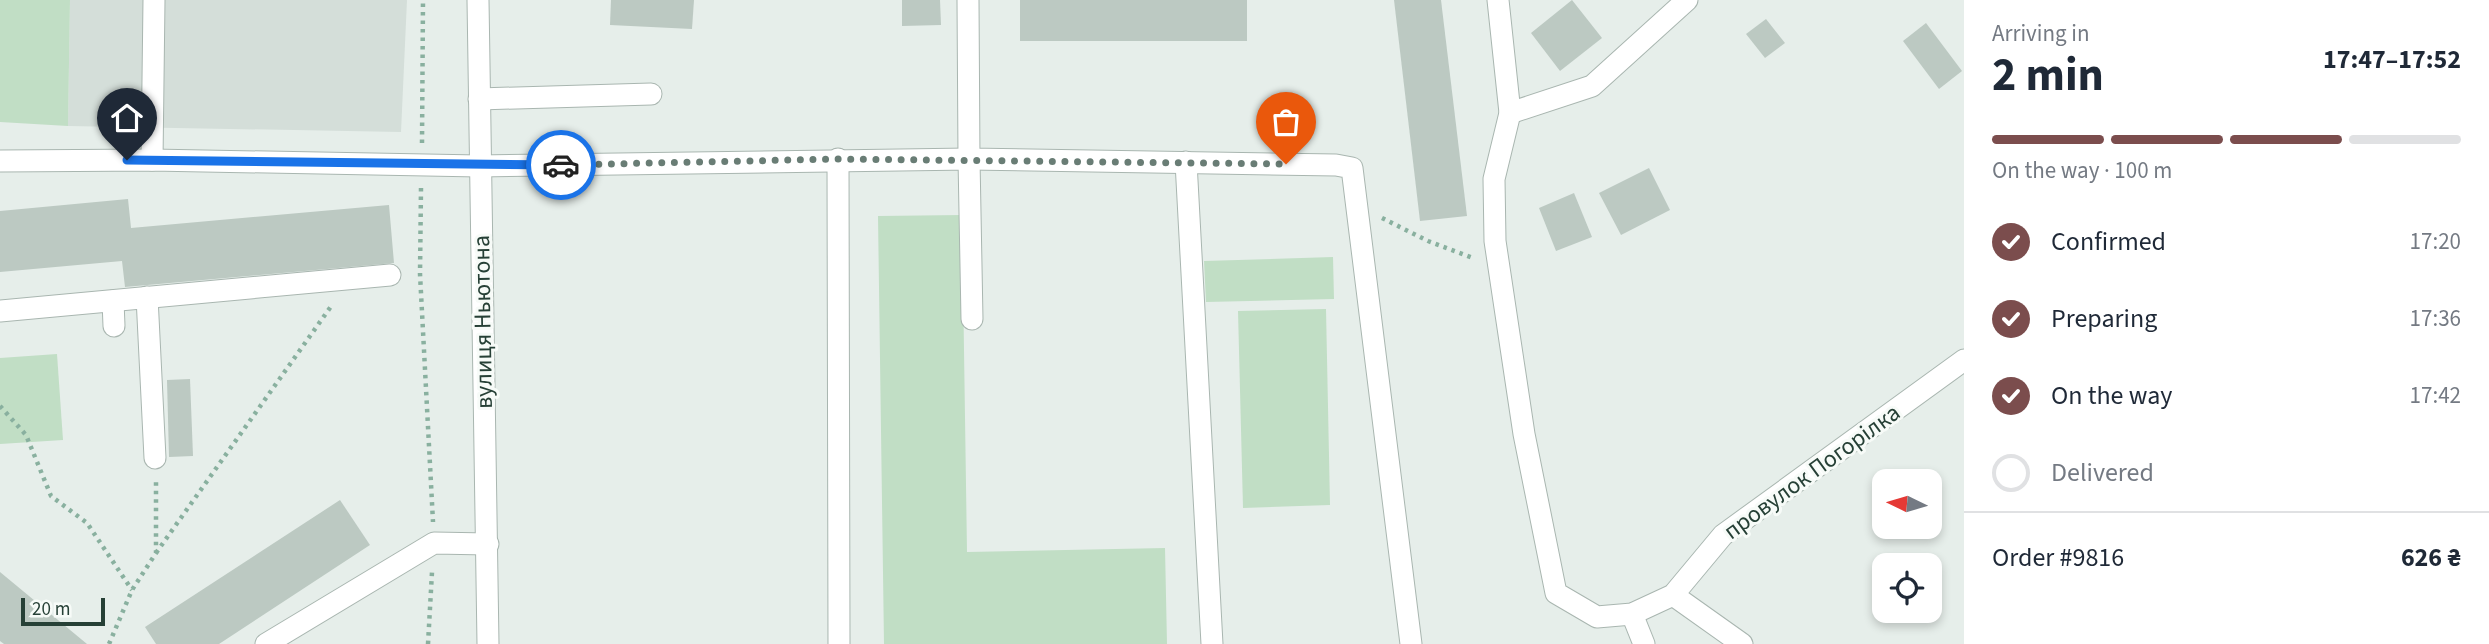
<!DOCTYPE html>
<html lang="en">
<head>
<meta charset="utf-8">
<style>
  body { margin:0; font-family:"Source Sans 3",sans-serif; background:#f6f6f7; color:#1f2937; height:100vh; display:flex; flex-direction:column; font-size:26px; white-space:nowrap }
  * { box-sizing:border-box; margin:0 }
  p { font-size:23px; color:#747a83 }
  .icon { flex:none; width:38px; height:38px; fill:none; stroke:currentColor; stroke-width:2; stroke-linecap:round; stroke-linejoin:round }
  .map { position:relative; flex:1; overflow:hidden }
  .drawer { display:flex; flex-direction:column; background:#fff; width:525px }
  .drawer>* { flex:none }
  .needle { width:46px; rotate:275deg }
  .controls { position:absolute; left:1872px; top:469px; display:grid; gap:14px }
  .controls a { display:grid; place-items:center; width:70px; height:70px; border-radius:14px; background:#fff; box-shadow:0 4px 10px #0003; font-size:35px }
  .scale { position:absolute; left:21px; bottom:18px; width:84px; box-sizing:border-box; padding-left:7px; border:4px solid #264036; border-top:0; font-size:19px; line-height:24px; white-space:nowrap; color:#264036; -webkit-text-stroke:5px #f7fbf8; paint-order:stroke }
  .pin { position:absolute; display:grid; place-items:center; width:60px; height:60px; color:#fff; margin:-72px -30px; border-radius:50% 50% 50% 0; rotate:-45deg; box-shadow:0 0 7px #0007 }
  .pin .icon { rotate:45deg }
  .courier { position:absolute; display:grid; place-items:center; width:70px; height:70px; margin:-35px; border:5px solid #1a73e8; border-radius:50%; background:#fff; color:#222; box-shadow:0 2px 9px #0007 }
  .overview em { font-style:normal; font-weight:700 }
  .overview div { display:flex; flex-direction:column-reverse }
  .overview { display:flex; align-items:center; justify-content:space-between; height:119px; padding:0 28px }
  h1 { font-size:46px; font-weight:700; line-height:52px }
  .bar { display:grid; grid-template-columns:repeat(4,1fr); gap:10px 7px; align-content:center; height:84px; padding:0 28px }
  .bar i { height:9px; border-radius:5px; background:#e0e1e3 }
  .bar .current { background:#7b4d4d }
  .bar p { grid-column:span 4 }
  .line { display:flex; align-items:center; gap:18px; padding:0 28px; border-top:2px solid #e0e1e3 }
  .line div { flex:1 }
  ol { padding:0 28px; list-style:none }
  li { display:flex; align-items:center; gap:21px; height:77px }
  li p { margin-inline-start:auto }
  li .icon { padding:7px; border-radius:50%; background:#7b4d4d; color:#fff; stroke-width:4 }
  li:last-child { color:#747a83 }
  li i { width:38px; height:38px; border:4px solid #e0e1e3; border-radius:50% }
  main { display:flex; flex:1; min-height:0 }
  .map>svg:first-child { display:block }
  .built { fill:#d4ded9 }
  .green { fill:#c1dec5 }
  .building { fill:#bcc9c2 }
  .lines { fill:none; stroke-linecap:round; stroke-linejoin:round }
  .minor-casing { stroke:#a9b6b0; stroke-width:23 }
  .path { stroke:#89b09f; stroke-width:4.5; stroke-dasharray:3.5 5; stroke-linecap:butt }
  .minor { stroke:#fff; stroke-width:21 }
  .done { stroke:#697d75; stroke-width:7; stroke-dasharray:0 12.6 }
  .route { stroke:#1a73e8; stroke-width:9 }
  .labels { text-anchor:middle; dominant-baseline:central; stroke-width:6; stroke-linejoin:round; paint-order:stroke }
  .street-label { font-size:24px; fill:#264036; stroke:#f7fbf8 }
</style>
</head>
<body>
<main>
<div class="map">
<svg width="1964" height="644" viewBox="0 0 1964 644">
  <rect width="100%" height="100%" fill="#e6eeea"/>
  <polygon class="built" points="70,0 407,0 401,132 68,126"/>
  <g class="green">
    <polygon points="0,0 70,0 68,126 0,122"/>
    <polygon points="962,215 967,552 1165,548 1167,644 884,644 878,216"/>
    <polygon points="1333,257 1334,299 1206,302 1204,261"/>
    <polygon points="1326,309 1330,505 1243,508 1238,311"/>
    <polygon points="57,354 63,440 0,444 0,358"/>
  </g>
  <g class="building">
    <polygon points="611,0 694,0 692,29 610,25"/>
    <polygon points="902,0 940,0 941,25 902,26"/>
    <rect x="1020" y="0" width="227" height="41"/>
    <polygon points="1394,0 1441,0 1467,216 1420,221"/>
    <polygon points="1572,0 1602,38 1560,71 1531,33"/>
    <polygon points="1766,19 1785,43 1765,58 1746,34"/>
    <polygon points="1926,23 1962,71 1939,89 1903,41"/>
    <polygon points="1649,168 1670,210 1621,235 1599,193"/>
    <polygon points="1574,193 1592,237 1556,251 1539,208"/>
    <polygon points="128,199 131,228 389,205 394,263 125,287 122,261 0,272 0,211"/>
    <polygon points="190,379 193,456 169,457 167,380"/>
    <polygon points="340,500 370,545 219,644 156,644 145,627"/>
    <polygon points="0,572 87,644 4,644 0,641"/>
  </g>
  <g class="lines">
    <g class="minor-casing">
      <g id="minor">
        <polyline points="478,0 488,644"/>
        <polyline points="968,0 969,159 1336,165 1352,168 1411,644"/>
        <polyline points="1498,0 1510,113 1494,179 1495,241 1524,434 1556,593 1597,617 1632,614 1673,595 1723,535 1964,360"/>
        <polyline points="479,99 651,94"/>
        <polyline points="1510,113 1592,86 1687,0"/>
        <polyline points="838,159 839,644"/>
        <polyline points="152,160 154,0"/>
        <polyline points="0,161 152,160 479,166 969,159 972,319"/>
        <polyline points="1186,162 1212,644"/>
        <polyline points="147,297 155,458"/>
        <polyline points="113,301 114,326"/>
        <polyline points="0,311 390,275"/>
        <polyline points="1673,595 1742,644"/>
        <polyline points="1632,614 1644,644"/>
        <polyline points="266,644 434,543 488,544"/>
      </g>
    </g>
    <g class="path">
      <polyline points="422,143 423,0"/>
      <polyline points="421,188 420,274 433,522"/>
      <polyline points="1382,218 1428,241 1473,258"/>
      <polyline points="0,406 26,435 51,496 87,523 132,590"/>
      <polyline points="156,553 332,305"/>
      <polyline points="109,644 132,590 156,553 156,482"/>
      <polyline points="428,644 432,572"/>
    </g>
    <use href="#minor" class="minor"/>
  </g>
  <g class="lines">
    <polyline class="done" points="561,165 838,159 1286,164"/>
    <polyline class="route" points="127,160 561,165"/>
  </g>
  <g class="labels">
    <g class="street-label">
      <text transform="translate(483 322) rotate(-91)">вулиця Ньютона</text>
      <text transform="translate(1812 472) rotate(-36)">провулок Погорілка</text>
    </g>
  </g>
</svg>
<div class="controls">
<a><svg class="needle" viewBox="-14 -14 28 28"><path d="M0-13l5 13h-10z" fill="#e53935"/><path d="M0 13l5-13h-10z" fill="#747a83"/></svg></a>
<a><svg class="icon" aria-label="locate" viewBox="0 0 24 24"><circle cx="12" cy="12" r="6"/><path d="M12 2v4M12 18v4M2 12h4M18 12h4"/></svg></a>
</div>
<div class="scale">20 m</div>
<div class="pin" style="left:1286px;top:164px;background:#ea580c"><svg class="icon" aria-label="bag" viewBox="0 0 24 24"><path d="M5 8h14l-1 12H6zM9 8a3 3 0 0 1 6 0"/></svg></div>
<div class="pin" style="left:127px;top:160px;background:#1f2937"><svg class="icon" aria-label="home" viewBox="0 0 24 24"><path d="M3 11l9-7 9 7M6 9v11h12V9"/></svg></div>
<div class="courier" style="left:561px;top:165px"><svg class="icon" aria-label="car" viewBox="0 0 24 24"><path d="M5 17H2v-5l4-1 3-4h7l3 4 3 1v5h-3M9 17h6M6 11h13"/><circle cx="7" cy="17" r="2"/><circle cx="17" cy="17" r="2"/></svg></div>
</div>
<section class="drawer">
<div class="overview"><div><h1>2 min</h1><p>Arriving in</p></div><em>17:47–17:52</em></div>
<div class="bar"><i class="current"></i><i class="current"></i><i class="current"></i><i></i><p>On the way · 100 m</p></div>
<ol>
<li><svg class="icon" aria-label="check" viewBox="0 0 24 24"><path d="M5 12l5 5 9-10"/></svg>Confirmed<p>17:20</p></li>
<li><svg class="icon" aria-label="check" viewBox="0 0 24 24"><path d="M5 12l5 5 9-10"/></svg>Preparing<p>17:36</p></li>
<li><svg class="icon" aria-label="check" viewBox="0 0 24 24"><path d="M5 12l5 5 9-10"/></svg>On the way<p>17:42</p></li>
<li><i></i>Delivered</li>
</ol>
<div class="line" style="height:91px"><div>Order #9816</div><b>626 ₴</b></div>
</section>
</main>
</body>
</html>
